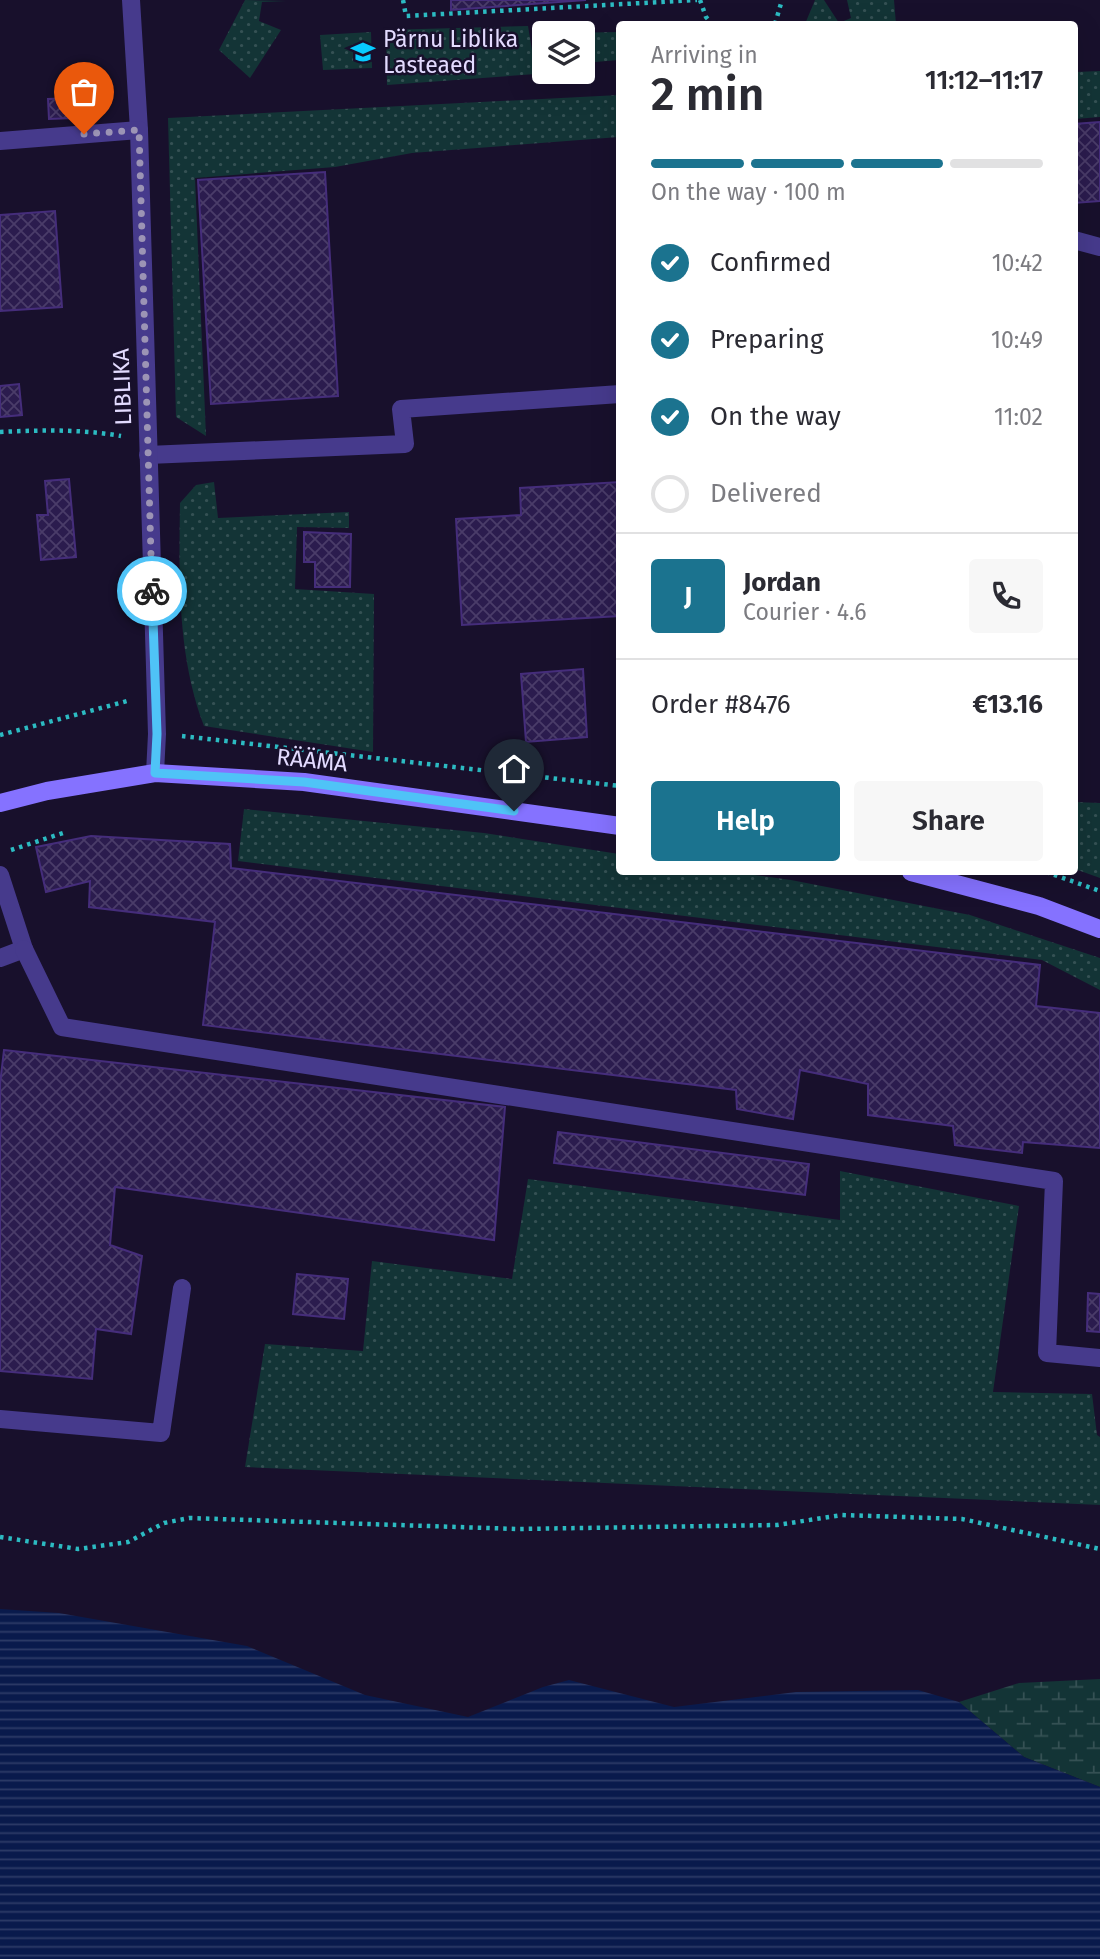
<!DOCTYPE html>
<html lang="en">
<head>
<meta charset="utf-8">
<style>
  body { margin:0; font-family:"Fira Sans",sans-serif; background:#f7f7f7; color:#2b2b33; height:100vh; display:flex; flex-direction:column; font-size:26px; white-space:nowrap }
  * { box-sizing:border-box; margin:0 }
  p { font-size:23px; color:#7c7c81 }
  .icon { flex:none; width:38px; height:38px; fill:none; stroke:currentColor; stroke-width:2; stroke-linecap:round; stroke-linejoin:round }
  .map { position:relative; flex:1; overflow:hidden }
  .panel { position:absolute; left:616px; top:21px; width:462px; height:854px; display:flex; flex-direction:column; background:#fff; border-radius:7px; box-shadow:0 7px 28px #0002 }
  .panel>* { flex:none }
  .tools { position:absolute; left:532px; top:21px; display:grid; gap:14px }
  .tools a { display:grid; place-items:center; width:63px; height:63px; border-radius:7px; background:#fff; box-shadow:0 7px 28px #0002; font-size:35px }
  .pin { position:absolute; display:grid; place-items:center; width:60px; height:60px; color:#fff; margin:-72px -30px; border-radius:50% 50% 50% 0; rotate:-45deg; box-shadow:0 0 7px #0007 }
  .pin .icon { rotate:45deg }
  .courier { position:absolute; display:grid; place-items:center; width:70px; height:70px; margin:-35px; border:5px solid #4fc3f7; border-radius:50%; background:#fff; color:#222; box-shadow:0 2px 9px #0007 }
  .headline em { font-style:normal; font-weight:600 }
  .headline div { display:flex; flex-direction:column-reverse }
  .headline { display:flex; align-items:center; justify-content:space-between; height:119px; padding:0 35px }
  h1 { font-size:46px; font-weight:600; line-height:52px }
  .bar { display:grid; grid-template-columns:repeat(4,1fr); gap:10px 7px; align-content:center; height:84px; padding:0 35px }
  .bar i { height:9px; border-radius:5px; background:#e1e1e2 }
  .bar .current { background:#1b738f }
  .bar p { grid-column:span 4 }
  .line { display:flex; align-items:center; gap:18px; padding:0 35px; border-top:2px solid #e1e1e2 }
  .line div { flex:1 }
  .round { display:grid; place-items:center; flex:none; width:74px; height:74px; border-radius:7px; background:#f7f7f7 }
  ol { padding:0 35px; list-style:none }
  li { display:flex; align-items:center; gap:21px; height:77px }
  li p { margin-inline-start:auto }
  li .icon { padding:7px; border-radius:50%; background:#1b738f; color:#fff; stroke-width:4 }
  li:last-child { color:#7c7c81 }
  li i { width:38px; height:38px; border:4px solid #e1e1e2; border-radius:50% }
  .primary-button { display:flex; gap:14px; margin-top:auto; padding:14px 35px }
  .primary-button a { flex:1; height:80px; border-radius:7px; background:#1b738f; color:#fff; font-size:28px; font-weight:600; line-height:80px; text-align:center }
  .primary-button a+a { background:#f7f7f7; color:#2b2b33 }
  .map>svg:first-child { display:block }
  .grass { fill:url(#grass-dots) }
  .wetland { fill:url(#wetland-marsh) }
  .water { fill:url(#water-rules) }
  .building { fill:url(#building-cross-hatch); stroke:#452d7b; stroke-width:2 }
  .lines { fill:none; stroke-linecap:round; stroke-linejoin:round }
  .path { stroke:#2cbbc2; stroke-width:4.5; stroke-dasharray:3.5 5; stroke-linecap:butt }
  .lane { stroke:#463a8c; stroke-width:18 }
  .street { stroke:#463a8c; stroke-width:18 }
  .secondary { stroke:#8572ff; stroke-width:18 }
  .done { stroke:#9c94b5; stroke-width:7; stroke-dasharray:0 12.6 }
  .route { stroke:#4fc3f7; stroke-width:9 }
  .labels { text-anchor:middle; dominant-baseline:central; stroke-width:5; stroke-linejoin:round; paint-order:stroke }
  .poi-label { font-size:23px; fill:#e3dbff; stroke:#18102c; text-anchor:start }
  .street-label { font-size:23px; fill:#e3dbff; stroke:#18102c }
</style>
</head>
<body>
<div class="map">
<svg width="1100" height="1959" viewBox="0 0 1100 1959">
  <defs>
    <pattern id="grass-dots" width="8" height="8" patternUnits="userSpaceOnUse" patternTransform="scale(1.75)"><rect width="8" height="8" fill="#133436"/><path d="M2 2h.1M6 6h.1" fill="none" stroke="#355154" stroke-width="1.8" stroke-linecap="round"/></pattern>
    <pattern id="wetland-marsh" width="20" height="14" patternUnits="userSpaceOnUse" patternTransform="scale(1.75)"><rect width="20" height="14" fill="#133436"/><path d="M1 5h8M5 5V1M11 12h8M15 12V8" fill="none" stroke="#355154"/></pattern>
    <pattern id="water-rules" width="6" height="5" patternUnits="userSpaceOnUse" patternTransform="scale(1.75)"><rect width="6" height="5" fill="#091a4c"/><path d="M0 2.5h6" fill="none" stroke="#2d3b67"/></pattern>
    <pattern id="building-cross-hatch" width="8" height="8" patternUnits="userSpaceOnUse" patternTransform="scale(1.75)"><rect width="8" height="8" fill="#2b1c4e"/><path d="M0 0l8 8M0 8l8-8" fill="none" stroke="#4a3c69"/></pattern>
  </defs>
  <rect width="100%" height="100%" fill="#18102c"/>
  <g class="grass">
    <polygon points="245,0 286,1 262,2 259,21 281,30 250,78 219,50"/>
    <polygon points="815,0 824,0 839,23 851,18 847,0 894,0 896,24 805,24"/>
    <polygon points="528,26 536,74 387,85 386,30"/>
    <polygon points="371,32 372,68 323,70 320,35"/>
    <polygon points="619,32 619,60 583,63 583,33 563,33"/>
    <polygon points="1100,71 1100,117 1075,119 1075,72"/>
    <polygon points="619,95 619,137 412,153 335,167 195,178 206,436 176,417 168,118"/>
    <path d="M214 482 218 518 349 512V528L297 527 295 589 374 594 373 752 204 726C177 655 179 577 180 503L196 485Z"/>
    <polygon points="1075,802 1100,803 1100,878 1075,869"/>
    <polygon points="244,809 484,833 619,854 620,872 732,872 791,880 970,915 1100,958 1100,990 1042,960 238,861"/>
    <polygon points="840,1171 1019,1206 993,1392 1092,1394 1097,1435 1100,1437 1100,1505 245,1467 265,1344 363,1351 372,1261 512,1279 528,1179 840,1220"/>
  </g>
  <polygon class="wetland" points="1100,1679 1100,1787 1024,1757 959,1702 1019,1683"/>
  <polygon class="water" points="0,1609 59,1613 247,1646 365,1695 468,1717 543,1687 569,1680 674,1707 796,1692 918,1690 959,1702 1024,1757 1100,1787 1100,1959 0,1959"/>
  <g class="building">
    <polygon points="451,0 586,0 451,10"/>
    <polygon points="73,98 74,118 49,119 48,99"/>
    <polygon points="1100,122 1100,201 1074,203 1074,124"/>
    <polygon points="325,172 338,396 211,404 198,180"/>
    <polygon points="55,211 62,307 0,311 0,215"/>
    <polygon points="19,384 22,415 0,417 0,386"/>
    <polygon points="69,479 76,557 41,560 37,515 48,515 45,481"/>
    <polygon points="620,482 620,616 462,625 456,519 521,515 520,488"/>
    <polygon points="304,532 351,534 350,587 315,587 315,562 304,562"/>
    <polygon points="583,669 587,737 526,742 521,674"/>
    <polygon points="91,836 230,844 231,868 1040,965 1036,1006 1100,1013 1100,1148 1023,1142 1022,1153 955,1145 953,1126 868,1115 868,1084 800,1070 793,1119 737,1109 736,1090 203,1025 215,922 89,907 90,881 46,892 36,847"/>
    <polygon points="4,1050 505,1107 494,1240 115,1187 110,1245 142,1256 131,1334 96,1329 92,1379 0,1371 0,1084"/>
    <polygon points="558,1132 809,1164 805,1195 554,1163"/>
    <polygon points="297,1274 348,1279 344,1319 293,1314"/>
    <polygon points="1088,1293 1100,1294 1100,1332 1087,1331"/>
  </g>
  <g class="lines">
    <g class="path">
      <polyline points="403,0 406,16 697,0"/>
      <polyline points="700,0 706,17 712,24"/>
      <polyline points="775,24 782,0"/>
      <path d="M0 432C41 430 81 429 121 436"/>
      <polyline points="0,735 131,700"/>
      <polyline points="182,736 620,786"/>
      <polyline points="11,850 63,833"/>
      <polyline points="1046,872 1100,891"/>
      <polyline points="0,1537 78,1549 128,1542 164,1523 189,1518 517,1529 777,1525 842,1515 962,1519 1100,1549"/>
    </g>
    <g class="lane">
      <polyline points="1074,240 1100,247"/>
      <polyline points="148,455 405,444 401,409 620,394"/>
      <polyline points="0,875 24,949 0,958"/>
      <polyline points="24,949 62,1027 1054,1181 1047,1353 1100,1358"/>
      <polyline points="0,1419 161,1433 182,1288"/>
    </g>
    <g class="street">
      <polyline points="131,0 139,130 157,734 155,773"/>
      <polyline points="0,141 139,130"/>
    </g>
    <g class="secondary">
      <polyline points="0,803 47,791 155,773 304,782 620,826"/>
      <polyline points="911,872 1039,906 1100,929"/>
    </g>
  </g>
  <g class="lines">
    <polyline class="done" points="84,134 139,130 152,591"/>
    <polyline class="route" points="152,591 157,734 155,773 304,782 514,811"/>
  </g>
  <defs>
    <g id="school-bare" transform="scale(1.89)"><path d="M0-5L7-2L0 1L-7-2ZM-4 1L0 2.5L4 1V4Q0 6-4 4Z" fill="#07cbff" stroke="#18102c" stroke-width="2.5" paint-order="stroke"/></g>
  </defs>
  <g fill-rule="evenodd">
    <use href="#school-bare" x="363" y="52"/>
  </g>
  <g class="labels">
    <g class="poi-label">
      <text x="383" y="39">Pärnu Liblika<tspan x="383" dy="26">Lasteaed</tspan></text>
    </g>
    <g class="street-label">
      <text transform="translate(122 387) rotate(-92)">LIBLIKA</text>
      <text transform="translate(312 760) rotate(6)">RÄÄMA</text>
    </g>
  </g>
</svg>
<div class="tools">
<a><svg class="icon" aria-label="layers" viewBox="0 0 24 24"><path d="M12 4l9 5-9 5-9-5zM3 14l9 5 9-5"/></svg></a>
</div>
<div class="pin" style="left:84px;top:134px;background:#ea580c"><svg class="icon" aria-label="bag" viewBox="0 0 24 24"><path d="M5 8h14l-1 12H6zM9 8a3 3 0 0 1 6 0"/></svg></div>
<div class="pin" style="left:514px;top:811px;background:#1f2937"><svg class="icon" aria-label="home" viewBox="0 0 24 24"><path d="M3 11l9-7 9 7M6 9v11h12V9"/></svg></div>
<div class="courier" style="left:152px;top:591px"><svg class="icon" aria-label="bike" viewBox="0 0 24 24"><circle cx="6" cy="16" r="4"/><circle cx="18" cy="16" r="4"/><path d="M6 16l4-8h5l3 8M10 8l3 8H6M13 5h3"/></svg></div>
<section class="panel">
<div class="headline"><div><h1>2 min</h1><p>Arriving in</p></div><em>11:12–11:17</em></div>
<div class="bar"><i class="current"></i><i class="current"></i><i class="current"></i><i></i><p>On the way · 100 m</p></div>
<ol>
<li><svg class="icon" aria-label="check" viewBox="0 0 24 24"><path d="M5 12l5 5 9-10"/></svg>Confirmed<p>10:42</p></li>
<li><svg class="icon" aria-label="check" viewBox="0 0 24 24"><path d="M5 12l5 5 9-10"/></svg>Preparing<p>10:49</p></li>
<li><svg class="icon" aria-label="check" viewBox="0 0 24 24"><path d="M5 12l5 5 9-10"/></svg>On the way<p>11:02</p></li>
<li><i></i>Delivered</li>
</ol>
<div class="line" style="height:126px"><b class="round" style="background:#1b738f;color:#fff">J</b><div><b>Jordan</b><p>Courier · 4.6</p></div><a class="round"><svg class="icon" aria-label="phone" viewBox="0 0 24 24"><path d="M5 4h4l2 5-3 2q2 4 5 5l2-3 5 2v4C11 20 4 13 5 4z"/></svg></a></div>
<div class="line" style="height:91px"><div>Order #8476</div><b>€13.16</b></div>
<div class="primary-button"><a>Help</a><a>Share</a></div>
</section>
</div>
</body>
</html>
